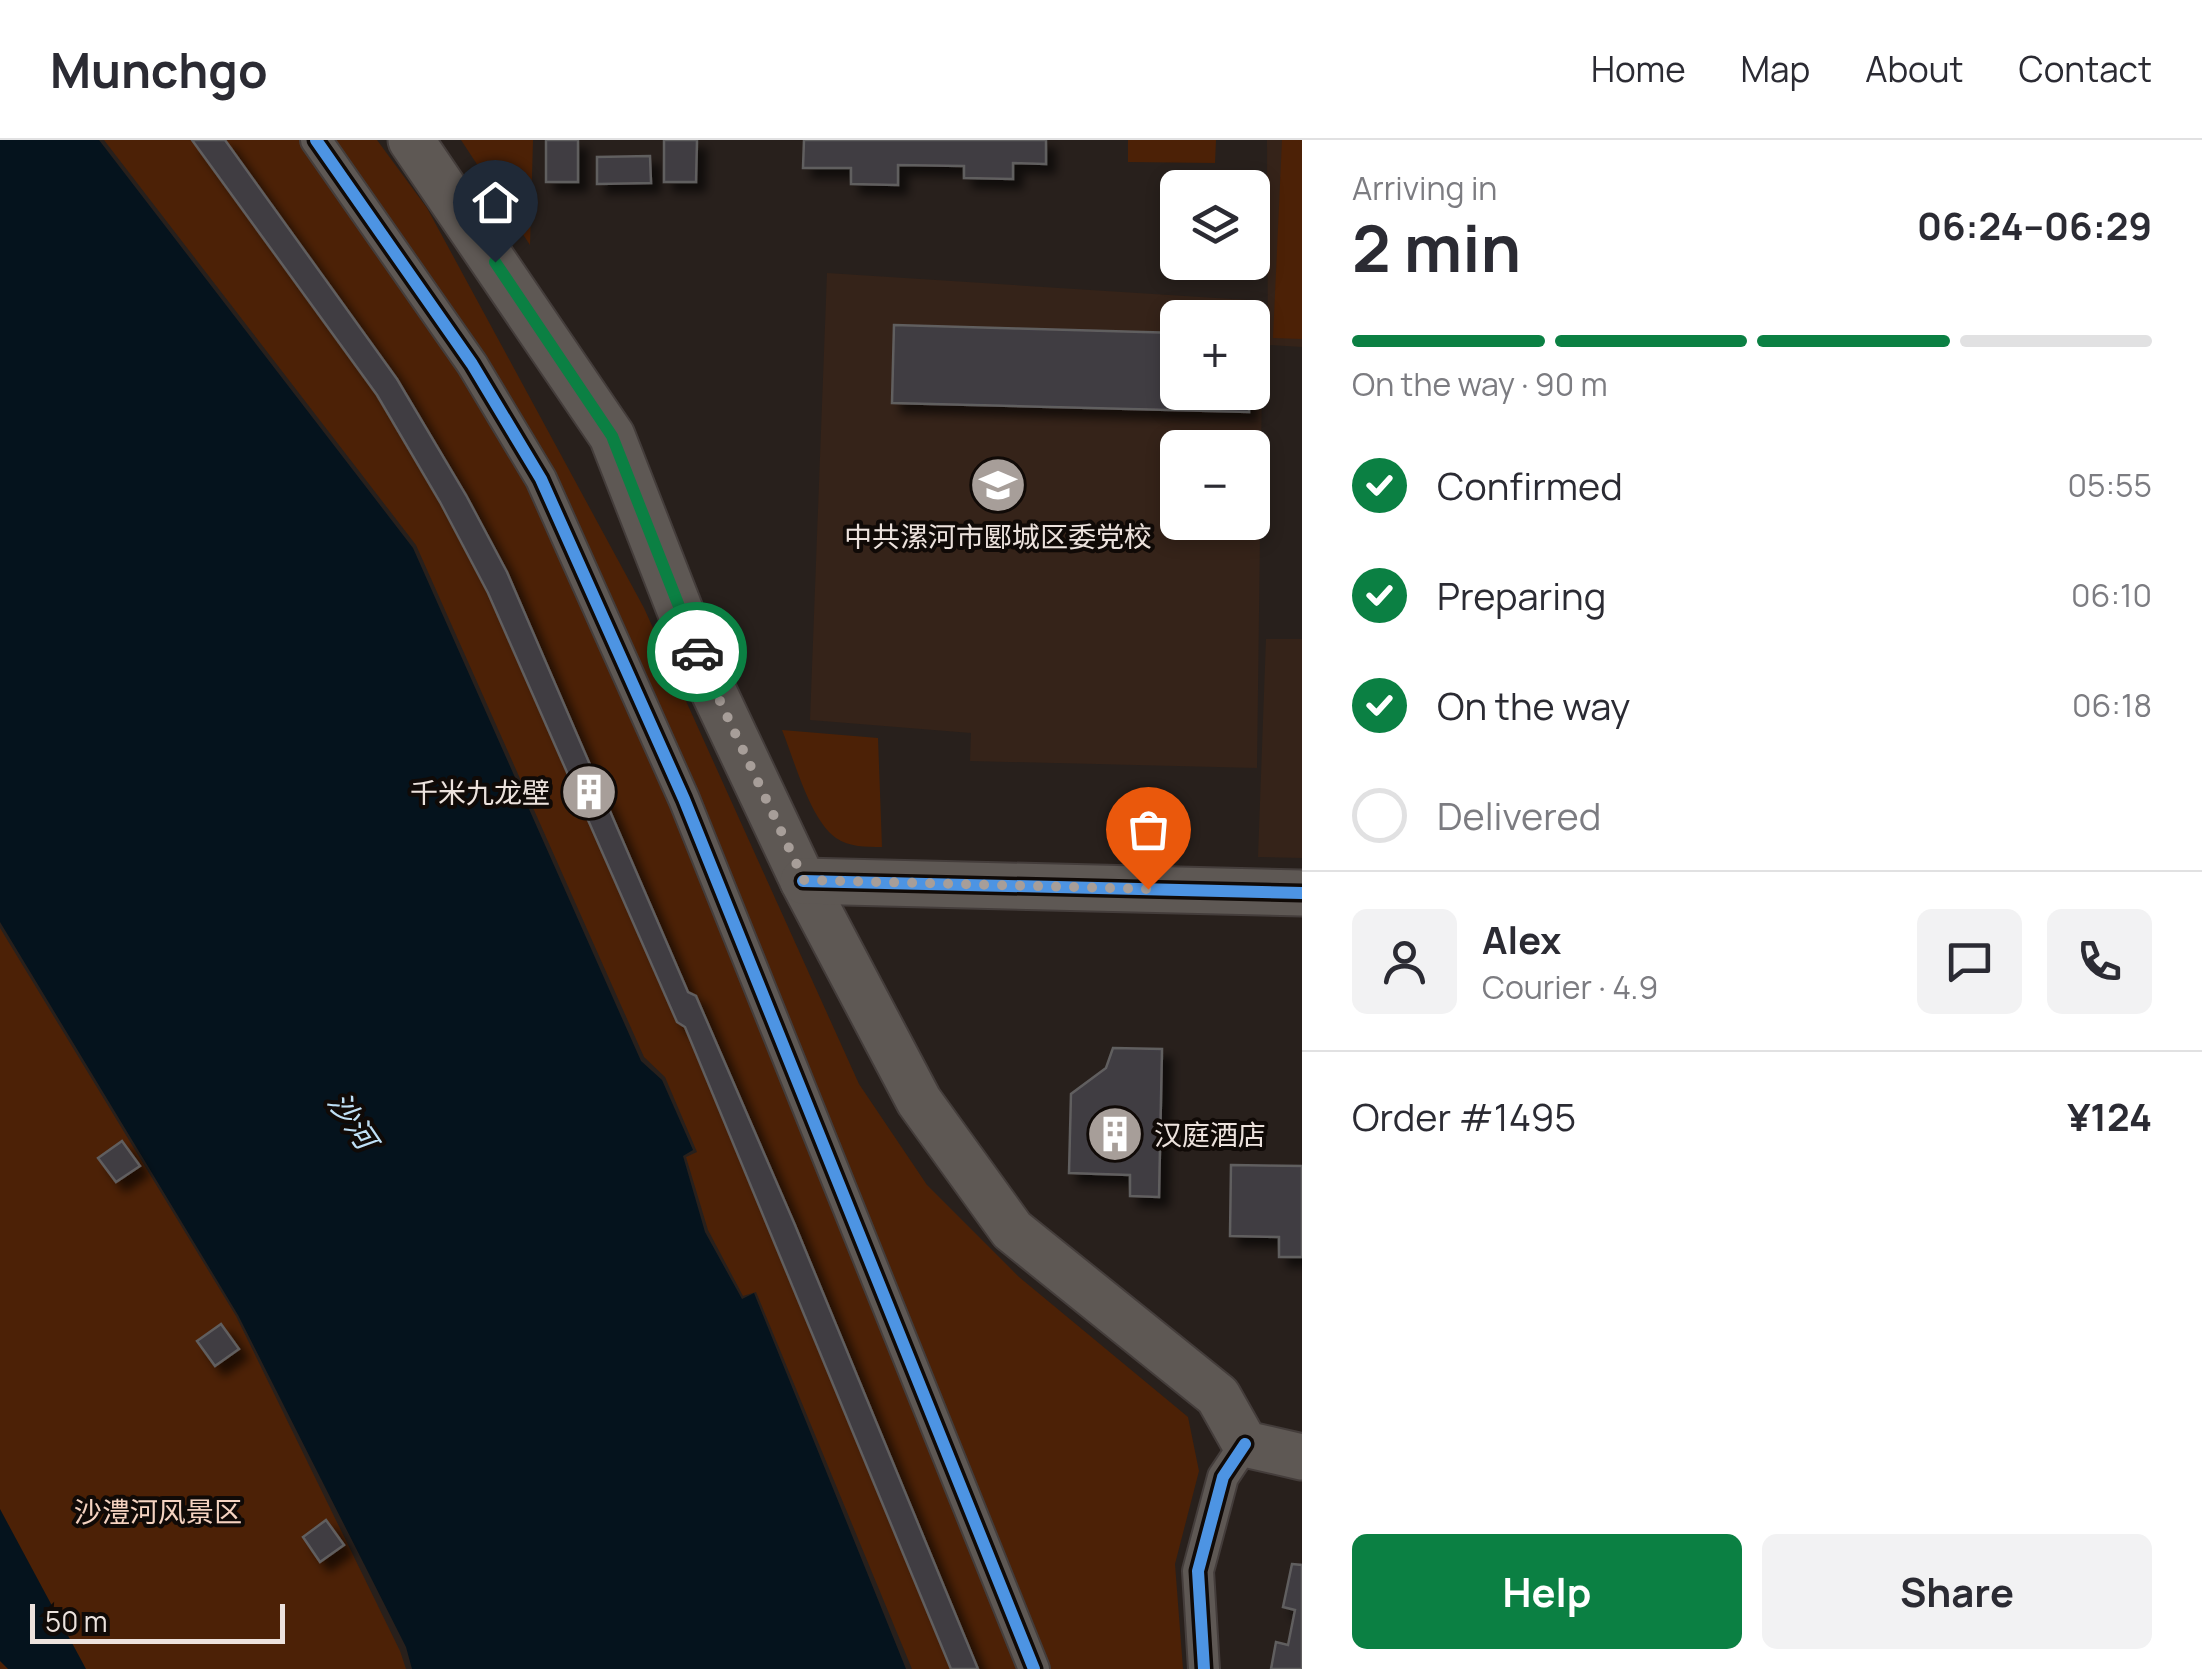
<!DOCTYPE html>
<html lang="en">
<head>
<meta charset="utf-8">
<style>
  body { margin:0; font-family:Manrope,"Noto Sans SC",sans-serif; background:#f2f2f3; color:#2b2b33; height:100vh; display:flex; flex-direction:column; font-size:38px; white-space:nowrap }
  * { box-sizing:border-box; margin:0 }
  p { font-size:32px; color:#7c7c81 }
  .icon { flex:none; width:55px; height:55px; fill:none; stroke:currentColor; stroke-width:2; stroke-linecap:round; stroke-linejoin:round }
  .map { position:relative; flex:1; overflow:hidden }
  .drawer { display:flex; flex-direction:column; background:#fff; width:900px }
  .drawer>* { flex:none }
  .controls { position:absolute; left:1160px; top:30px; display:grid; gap:20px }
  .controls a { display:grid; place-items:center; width:110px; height:110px; border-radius:15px; background:#fff; box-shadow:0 5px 15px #0003; font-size:50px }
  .scale { position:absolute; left:30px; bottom:25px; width:255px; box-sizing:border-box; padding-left:10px; border:5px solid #ece2dd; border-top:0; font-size:28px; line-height:35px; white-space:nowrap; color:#ece2dd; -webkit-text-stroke:8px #100a07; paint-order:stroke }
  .pin { position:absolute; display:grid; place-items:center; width:85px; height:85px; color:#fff; margin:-102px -42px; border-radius:50% 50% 50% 0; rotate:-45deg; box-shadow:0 0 10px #0007 }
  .pin .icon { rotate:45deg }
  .courier { position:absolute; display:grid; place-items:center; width:100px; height:100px; margin:-50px; border:8px solid #0b8043; border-radius:50%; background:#fff; color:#222; box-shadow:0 2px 12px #0007 }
  .headline em { font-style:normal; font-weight:700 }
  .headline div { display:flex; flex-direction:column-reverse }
  .headline { display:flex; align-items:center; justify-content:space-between; height:170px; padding:0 50px }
  h1 { font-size:65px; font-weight:700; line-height:75px }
  .bar { display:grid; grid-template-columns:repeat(4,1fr); gap:15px 10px; align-content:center; height:120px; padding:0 50px }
  .bar i { height:12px; border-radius:8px; background:#e1e1e2 }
  .bar .current { background:#0b8043 }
  .bar p { grid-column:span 4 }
  .line { display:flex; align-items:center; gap:25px; padding:0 50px; border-top:2px solid #e1e1e2 }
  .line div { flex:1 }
  .round { display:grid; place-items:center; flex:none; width:105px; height:105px; border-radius:15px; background:#f2f2f3 }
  ol { padding:0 50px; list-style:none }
  li { display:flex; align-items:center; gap:30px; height:110px }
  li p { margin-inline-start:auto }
  li .icon { padding:10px; border-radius:50%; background:#0b8043; color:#fff; stroke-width:4 }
  li:last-child { color:#7c7c81 }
  li i { width:55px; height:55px; border:5px solid #e1e1e2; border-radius:50% }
  .button { display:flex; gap:20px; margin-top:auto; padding:20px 50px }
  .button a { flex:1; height:115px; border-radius:15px; background:#0b8043; color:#fff; font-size:40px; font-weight:700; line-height:115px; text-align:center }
  .button a+a { background:#f2f2f3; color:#2b2b33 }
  header { display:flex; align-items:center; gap:60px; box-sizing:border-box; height:140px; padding:0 50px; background:#fff; border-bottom:2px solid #e1e1e2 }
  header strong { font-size:48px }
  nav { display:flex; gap:55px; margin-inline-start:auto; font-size:35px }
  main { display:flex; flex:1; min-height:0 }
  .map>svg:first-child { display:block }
  .built { fill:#352319; fill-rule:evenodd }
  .green { fill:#4c2106 }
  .water { fill:#05131d }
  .building { fill:#3f3c43; stroke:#615e5f; stroke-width:2.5; filter:url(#shadow) }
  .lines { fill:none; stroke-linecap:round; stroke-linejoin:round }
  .street-casing { stroke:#443d3b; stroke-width:34 }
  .secondary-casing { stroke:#443d3b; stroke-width:49 }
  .street { stroke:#5e5854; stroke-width:30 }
  .secondary { stroke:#5e5854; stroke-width:45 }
  .cycleway-casing { stroke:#100a07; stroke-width:19 }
  .cycleway { stroke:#4d94e3; stroke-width:12 }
  .done { stroke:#a79e99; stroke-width:10; stroke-dasharray:0 18 }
  .route { stroke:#0b8043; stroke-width:12 }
  .labels { text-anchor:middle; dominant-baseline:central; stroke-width:8; stroke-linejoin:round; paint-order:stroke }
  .poi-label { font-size:28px; fill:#ece2dd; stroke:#100a07 }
  .park-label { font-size:28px; fill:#f5d3c1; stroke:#100a07 }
  .water-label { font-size:30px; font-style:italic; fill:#bfe0f6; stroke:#100a07 }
</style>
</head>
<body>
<header>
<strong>Munchgo</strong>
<nav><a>Home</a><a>Map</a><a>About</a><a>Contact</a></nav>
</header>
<main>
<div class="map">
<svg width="1302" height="1529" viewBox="0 0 1302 1529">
  <defs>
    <filter id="shadow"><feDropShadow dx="9" dy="9" stdDeviation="5" flood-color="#0009"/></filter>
  </defs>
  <rect width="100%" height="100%" fill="#28201c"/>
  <g class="built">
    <polygon points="1267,0 1302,0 1302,207 1268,205"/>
    <path d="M827 133 1263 161 1257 628 970 621 971 593 810 580ZM1178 178H1252V252H1178ZM1178 308H1252V382H1178Z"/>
    <polygon points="1266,499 1302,499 1302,718 1258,717"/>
  </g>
  <g class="green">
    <polygon points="104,0 377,0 427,68 644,468 859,944 927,1045 1019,1137 1188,1277 1199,1331 1175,1424 1183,1529 912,1529 756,1152 743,1156 708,1090 686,1017 697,1012 665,937 644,917 416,405"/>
    <polygon points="461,0 533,0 530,105"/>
    <polygon points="1128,0 1216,0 1215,23 1128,22"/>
    <polygon points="1282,0 1302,0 1302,199 1273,198"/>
    <path d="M782 590 878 598 882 707C866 707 849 707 836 698 810 680 794 619 782 590Z"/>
    <polygon points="0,788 236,1176 400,1511 406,1529 0,1529"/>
  </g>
  <g class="water">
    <polygon points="0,0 99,0 413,408 641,921 662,940 693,1010 683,1016 705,1092 742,1159 754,1153 906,1529 412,1529 406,1507 238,1175 0,782"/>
    <polygon points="0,1369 86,1529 8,1529 0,1521"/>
  </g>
  <g class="building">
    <polygon points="192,0 225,0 397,239 466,355 507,432 688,852 696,856 795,1085 978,1529 951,1529 685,887 677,882 488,453 440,362 377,255"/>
    <rect x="546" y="0" width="32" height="42"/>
    <polygon points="664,0 697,0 696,42 664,42"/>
    <polygon points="804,0 1046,0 1046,24 1013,23 1013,39 964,38 964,26 898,25 898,45 851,44 851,28 803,28"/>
    <polygon points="650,16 651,43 597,44 597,17"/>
    <polygon points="894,185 1178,193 1178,252 1249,252 1249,272 892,263"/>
    <polygon points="1113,908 1162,909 1159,1057 1130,1056 1130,1035 1069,1033 1071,954 1106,928"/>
    <polygon points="122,1001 140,1026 116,1042 98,1018"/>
    <polygon points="1231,1025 1302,1026 1302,1117 1279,1117 1279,1097 1230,1096"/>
    <polygon points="221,1184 239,1209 215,1226 197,1201"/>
    <polygon points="326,1380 344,1405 320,1422 303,1397"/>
    <polygon points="1292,1424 1302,1425 1302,1529 1271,1529 1276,1502 1288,1505 1295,1470 1283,1467"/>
  </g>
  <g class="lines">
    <g class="street-casing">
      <g id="street">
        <polyline points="316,0 472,224 541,339 684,659 1034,1529"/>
        <polyline points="1204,1529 1198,1431 1223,1337 1245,1304"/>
      </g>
    </g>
    <g class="secondary-casing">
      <g id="secondary">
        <polyline points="411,0 612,296 703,529 803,741 919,961 1012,1090 1218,1256 1245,1304 1302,1317"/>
        <polyline points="803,741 1302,753"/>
      </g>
    </g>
    <use href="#street" class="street"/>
    <use href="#secondary" class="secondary"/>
    <g class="cycleway-casing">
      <g id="cycleway">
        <polyline points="316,0 472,224 541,339 684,659 1034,1529"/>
        <polyline points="803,741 1302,753"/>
        <polyline points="1204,1529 1198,1431 1223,1337 1245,1304"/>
      </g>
    </g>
    <use href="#cycleway" class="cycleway"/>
  </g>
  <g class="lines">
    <polyline class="done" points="697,512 804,740 1148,749"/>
    <polyline class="route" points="495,122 612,296 697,512"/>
  </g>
  <defs>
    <g id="school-disc" transform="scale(2.875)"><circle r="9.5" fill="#a79e99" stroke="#100a07"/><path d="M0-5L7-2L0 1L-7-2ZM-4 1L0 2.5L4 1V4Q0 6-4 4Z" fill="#fff"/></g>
    <g id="building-disc" transform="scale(2.875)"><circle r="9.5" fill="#a79e99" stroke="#100a07"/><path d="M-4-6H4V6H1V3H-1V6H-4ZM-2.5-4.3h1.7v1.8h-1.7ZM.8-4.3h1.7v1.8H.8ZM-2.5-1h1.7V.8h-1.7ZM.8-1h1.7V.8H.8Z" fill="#fff"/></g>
  </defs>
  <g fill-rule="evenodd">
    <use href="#school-disc" x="998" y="345"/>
    <use href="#building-disc" x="589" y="652"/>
    <use href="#building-disc" x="1115" y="994"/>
  </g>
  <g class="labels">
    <g class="poi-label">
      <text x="998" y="396">中共漯河市郾城区委党校</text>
      <text x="550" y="652" text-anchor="end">千米九龙壁</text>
      <text x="1154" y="994" text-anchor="start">汉庭酒店</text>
    </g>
    <g class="park-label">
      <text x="158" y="1371">沙澧河风景区</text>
    </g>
    <g class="water-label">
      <text transform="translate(353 980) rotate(56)">沙河</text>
    </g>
  </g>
</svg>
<div class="controls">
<a><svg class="icon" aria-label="layers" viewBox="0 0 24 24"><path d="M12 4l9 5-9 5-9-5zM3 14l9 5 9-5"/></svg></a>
<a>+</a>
<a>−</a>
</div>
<div class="scale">50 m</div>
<div class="pin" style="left:1148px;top:749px;background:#ea580c"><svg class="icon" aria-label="bag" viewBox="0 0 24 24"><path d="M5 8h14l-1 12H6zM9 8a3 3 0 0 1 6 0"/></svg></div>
<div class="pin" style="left:495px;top:122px;background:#1f2937"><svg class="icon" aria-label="home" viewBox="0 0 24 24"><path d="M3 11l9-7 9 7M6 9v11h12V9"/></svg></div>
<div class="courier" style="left:697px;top:512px"><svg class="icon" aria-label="car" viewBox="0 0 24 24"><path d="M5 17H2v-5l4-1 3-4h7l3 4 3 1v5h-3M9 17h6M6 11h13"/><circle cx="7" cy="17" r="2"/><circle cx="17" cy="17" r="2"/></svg></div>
</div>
<section class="drawer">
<div class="headline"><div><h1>2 min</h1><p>Arriving in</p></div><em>06:24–06:29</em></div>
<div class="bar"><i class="current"></i><i class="current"></i><i class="current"></i><i></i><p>On the way · 90 m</p></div>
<ol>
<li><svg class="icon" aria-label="check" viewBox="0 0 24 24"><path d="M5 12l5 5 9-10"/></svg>Confirmed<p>05:55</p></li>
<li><svg class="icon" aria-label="check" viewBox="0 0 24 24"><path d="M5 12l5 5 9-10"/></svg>Preparing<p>06:10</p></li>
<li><svg class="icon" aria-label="check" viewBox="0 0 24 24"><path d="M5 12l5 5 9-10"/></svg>On the way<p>06:18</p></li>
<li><i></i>Delivered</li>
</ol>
<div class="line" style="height:180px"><a class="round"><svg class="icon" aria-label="person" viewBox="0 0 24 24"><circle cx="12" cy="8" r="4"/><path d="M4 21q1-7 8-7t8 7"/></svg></a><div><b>Alex</b><p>Courier · 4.9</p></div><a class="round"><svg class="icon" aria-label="chat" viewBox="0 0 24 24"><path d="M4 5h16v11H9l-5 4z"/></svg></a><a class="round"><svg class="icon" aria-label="phone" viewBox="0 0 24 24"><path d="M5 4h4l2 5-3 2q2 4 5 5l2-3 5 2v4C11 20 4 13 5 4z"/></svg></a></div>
<div class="line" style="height:130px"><div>Order #1495</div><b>¥124</b></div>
<div class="button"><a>Help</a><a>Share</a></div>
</section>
</main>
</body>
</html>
